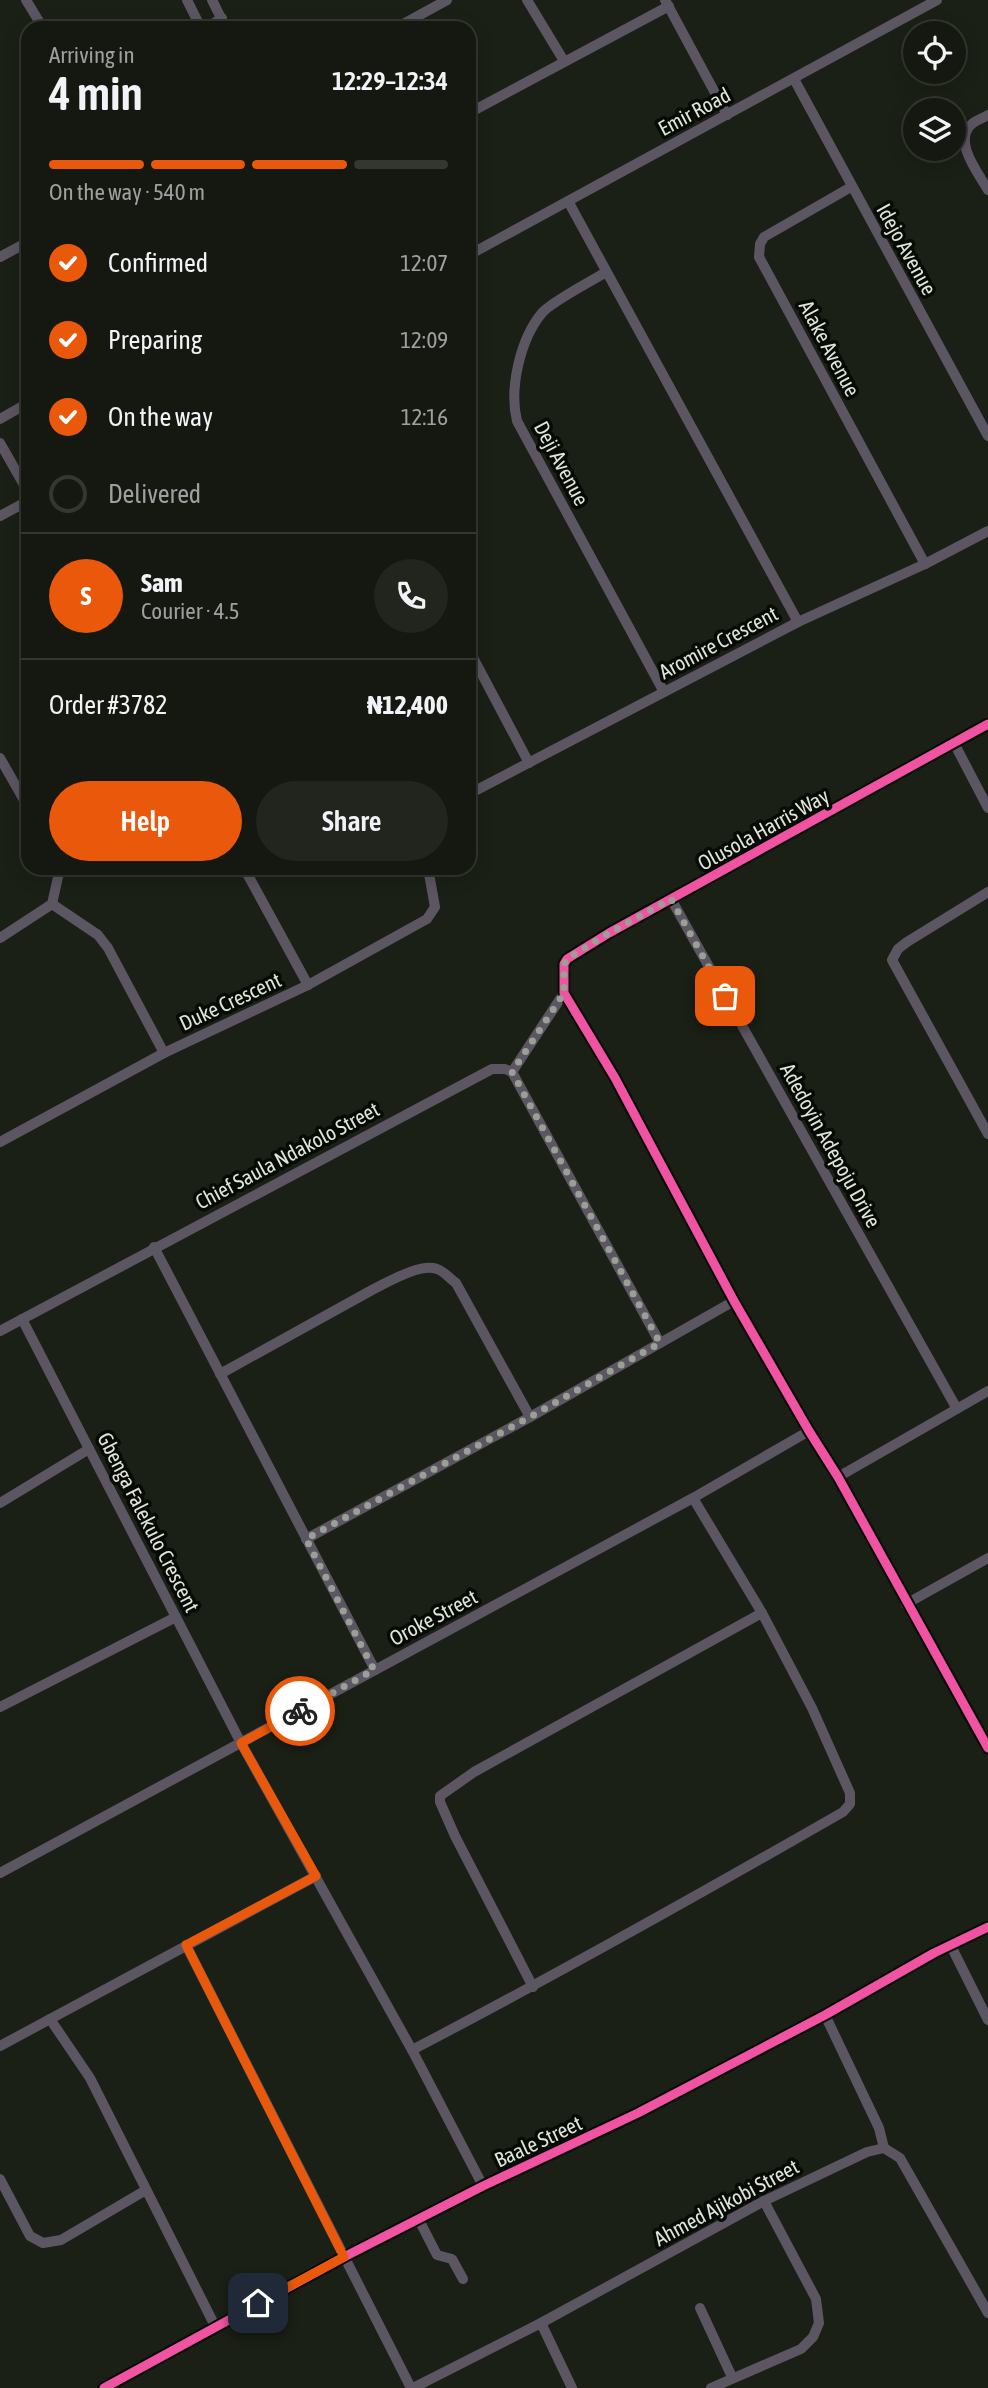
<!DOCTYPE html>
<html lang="en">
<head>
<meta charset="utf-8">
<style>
  body { margin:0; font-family:"Asap Condensed",sans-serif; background:#21251e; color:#f1f3f6; height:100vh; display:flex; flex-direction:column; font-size:26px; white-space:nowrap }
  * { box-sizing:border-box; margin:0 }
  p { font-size:23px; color:#9da09f }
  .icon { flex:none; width:38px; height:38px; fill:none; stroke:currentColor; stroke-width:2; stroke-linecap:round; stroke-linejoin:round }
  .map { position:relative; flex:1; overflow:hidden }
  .sheet { position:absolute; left:21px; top:21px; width:455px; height:854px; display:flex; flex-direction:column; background:#141810; border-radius:21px; box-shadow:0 4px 18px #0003,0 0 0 2px #333730 }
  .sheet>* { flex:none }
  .tools { position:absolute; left:903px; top:21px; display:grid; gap:14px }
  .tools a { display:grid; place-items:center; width:63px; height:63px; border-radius:50%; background:#141810; box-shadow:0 4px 18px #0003,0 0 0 2px #333730; font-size:35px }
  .pin { position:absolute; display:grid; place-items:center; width:60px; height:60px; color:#fff; margin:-30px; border-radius:14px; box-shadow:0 4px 10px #0006 }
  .courier { position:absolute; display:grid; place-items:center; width:70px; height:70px; margin:-35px; border:5px solid #ea580c; border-radius:50%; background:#fff; color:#222; box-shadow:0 2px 9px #0007 }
  .summary em { font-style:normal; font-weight:600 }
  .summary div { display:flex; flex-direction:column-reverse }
  .summary { display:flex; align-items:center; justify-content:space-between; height:119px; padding:0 28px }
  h1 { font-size:46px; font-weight:600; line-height:52px }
  .bar { display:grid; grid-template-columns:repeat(4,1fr); gap:10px 7px; align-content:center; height:84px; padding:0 28px }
  .bar i { height:9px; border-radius:5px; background:#333730 }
  .bar .active { background:#ea580c }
  .bar p { grid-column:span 4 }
  .line { display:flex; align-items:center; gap:18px; padding:0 28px; border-top:2px solid #333730 }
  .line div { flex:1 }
  .round { display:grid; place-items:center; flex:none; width:74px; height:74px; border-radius:37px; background:#21251e }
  ol { padding:0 28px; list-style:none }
  li { display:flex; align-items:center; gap:21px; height:77px }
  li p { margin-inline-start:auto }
  li .icon { padding:7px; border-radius:50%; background:#ea580c; color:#fff; stroke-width:4 }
  li:last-child { color:#9da09f }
  li i { width:38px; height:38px; border:4px solid #333730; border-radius:50% }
  .button { display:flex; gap:14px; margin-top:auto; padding:14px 28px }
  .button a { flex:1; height:80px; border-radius:42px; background:#ea580c; color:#fff; font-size:28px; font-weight:600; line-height:80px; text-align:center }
  .button a+a { background:#21251e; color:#f1f3f6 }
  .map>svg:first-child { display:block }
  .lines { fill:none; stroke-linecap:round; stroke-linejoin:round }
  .minor { stroke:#5c5662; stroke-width:10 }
  .cycleway-casing { stroke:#070b05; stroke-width:13 }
  .cycleway { stroke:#f153a3; stroke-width:9 }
  .done { stroke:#9aa095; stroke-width:7; stroke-dasharray:0 12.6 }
  .route { stroke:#ea580c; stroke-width:9 }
  .labels { text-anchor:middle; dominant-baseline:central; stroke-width:7; stroke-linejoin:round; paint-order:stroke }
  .street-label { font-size:21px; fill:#dfe5da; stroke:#070b05 }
</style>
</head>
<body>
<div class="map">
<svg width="988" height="2388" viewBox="0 0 988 2388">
  <rect width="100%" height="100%" fill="#1b2016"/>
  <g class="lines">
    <g class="minor">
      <polyline points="26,0 43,28"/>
      <polyline points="187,0 201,28"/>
      <polyline points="212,0 226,28"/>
      <polyline points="527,0 564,61"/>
      <polyline points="665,0 727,115"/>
      <polyline points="206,28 222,18"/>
      <polyline points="396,28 447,0"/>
      <polyline points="794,79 988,436"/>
      <polyline points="469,113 669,6"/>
      <path d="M988 115C983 118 977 120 973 123 951 140 979 174 988 190"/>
      <polyline points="851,187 764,237 760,244 759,257 925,564"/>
      <polyline points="568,201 798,622"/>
      <polyline points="469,255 937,0"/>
      <polyline points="0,257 28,242"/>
      <path d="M606 272C592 281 551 302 542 313 520 339 509 389 517 421L664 692"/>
      <polyline points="0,419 28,403"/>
      <polyline points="0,443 28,492"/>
      <polyline points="0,516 28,501"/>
      <polyline points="469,650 529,763"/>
      <polyline points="988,724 609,933 567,959 564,964 564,993 615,1078 734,1301 809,1431 838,1477 988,1748"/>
      <polyline points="954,743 988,808"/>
      <polyline points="0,758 28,807"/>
      <polyline points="469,794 798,622 925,564 988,531"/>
      <polyline points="244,868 308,985"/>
      <polyline points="988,892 907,942 898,949 892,960 988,1134"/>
      <polyline points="671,899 957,1409"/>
      <polyline points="52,904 98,935 108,948 164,1053"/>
      <polyline points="0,938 52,904 58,877 56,868"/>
      <polyline points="512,1072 660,1343"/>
      <polyline points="0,1142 164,1053 308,985 427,919 435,907 428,868"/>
      <polyline points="154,1247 375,1670"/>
      <polyline points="22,1319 241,1743 412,2050 483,2186"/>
      <polyline points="0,1331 492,1069 505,1069 512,1072 564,993"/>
      <path d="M220 1374 372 1290C388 1282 420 1263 437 1269 444 1271 450 1279 456 1283L530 1417"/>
      <polyline points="838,1477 988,1391"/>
      <polyline points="0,1503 89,1449"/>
      <polyline points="306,1539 530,1417 734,1301"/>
      <polyline points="906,1604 988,1558"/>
      <polyline points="0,1707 176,1617"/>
      <polyline points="0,1873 693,1498 809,1431"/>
      <polyline points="186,1945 411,2388"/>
      <polyline points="951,1946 988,2020"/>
      <polyline points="533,1987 455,1836 440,1802 440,1796 474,1772 762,1613 693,1498"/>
      <polyline points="825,2015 879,2128 884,2148"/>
      <polyline points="50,2019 90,2078 215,2326"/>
      <polyline points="0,2046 316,1876"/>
      <path d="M412 2050C558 1974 700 1894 843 1812L850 1804V1793L812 1708 762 1613"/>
      <polyline points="0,2179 30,2236 43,2243 61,2240 146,2190"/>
      <polyline points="419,2220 437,2255 452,2259 463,2279"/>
      <polyline points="700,2308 732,2377"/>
      <polyline points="541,2323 572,2388"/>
      <polyline points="104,2388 344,2257 483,2186 638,2113 825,2015 934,1953 988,1927"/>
      <polyline points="413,2388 541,2323 764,2201 867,2152 884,2148 900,2158 988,2313"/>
      <polyline points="711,2388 801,2349 813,2337 819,2323 816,2299 764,2201"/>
    </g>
    <g class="cycleway-casing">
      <g id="cycleway">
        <polyline points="988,724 609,933 567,959 564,964 564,993 615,1078 734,1301 809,1431 838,1477 988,1748"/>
        <polyline points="104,2388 344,2257 483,2186 638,2113 825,2015 934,1953 988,1927"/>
      </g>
    </g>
    <use href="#cycleway" class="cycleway"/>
  </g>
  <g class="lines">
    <polyline class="done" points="300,1711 374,1670 306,1539 530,1417 660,1343 512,1072 564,993 564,964 567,959 609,933 671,899 725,996"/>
    <polyline class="route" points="258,2303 344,2257 186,1945 316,1876 241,1743 300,1711"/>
  </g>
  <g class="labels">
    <g class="street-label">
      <text transform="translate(694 111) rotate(-28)">Emir Road</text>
      <text transform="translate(907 249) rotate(61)">Idejo Avenue</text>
      <text transform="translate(830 348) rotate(62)">Alake Avenue</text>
      <text transform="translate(562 463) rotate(62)">Deji Avenue</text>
      <text transform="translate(718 642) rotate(-28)">Aromire Crescent</text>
      <text transform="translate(763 829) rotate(-29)">Olusola Harris Way</text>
      <text transform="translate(230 1001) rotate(-25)">Duke Crescent</text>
      <text transform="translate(831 1145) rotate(61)">Adedoyin Adepoju Drive</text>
      <text transform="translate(287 1155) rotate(-28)">Chief Saula Ndakolo Street</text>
      <text transform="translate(149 1522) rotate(63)">Gbenga Falekulo Crescent</text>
      <text transform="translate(433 1617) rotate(-28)">Oroke Street</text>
      <text transform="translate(538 2141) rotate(-25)">Baale Street</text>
      <text transform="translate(726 2202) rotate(-28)">Ahmed Ajikobi Street</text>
    </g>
  </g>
</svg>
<div class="tools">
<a><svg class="icon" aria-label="locate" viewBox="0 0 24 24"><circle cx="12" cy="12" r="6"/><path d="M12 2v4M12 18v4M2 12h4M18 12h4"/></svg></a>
<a><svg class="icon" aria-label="layers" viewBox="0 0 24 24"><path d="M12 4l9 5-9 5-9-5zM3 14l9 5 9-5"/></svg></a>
</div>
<div class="pin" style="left:725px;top:996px;background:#ea580c"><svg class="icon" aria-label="bag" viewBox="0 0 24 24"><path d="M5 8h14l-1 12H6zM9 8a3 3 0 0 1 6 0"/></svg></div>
<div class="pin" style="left:258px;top:2303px;background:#1f2937"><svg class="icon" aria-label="home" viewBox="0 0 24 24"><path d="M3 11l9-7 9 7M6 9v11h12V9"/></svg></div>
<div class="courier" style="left:300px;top:1711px"><svg class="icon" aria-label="bike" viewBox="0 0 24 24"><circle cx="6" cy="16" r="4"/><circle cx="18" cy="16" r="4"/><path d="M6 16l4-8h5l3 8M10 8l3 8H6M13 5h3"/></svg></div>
<section class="sheet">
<div class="summary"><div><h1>4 min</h1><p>Arriving in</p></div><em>12:29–12:34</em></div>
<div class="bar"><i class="active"></i><i class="active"></i><i class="active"></i><i></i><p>On the way · 540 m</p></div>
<ol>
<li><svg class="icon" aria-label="check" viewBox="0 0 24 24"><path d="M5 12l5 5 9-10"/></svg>Confirmed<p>12:07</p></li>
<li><svg class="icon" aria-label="check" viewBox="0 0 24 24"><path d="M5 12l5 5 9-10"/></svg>Preparing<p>12:09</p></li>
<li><svg class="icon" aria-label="check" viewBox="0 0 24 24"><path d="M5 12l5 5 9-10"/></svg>On the way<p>12:16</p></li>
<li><i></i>Delivered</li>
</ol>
<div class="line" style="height:126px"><b class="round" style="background:#ea580c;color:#fff">S</b><div><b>Sam</b><p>Courier · 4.5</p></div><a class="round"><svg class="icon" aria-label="phone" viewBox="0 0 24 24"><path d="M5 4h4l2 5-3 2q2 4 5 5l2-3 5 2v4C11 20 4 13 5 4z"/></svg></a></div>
<div class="line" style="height:91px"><div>Order #3782</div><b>₦12,400</b></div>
<div class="button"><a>Help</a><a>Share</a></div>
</section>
</div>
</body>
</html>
